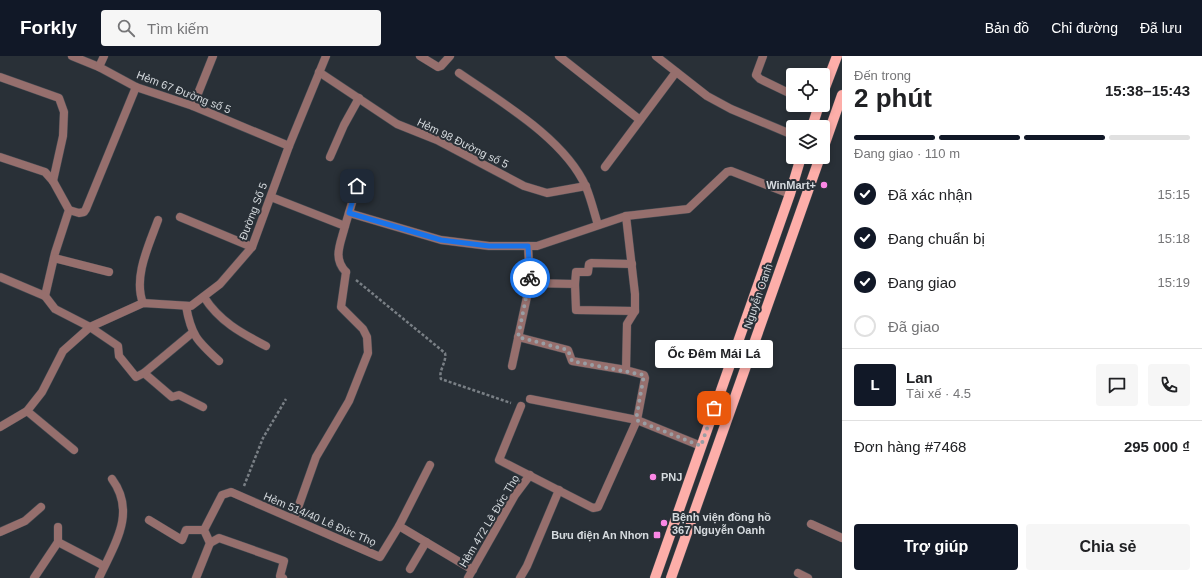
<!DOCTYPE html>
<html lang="vi">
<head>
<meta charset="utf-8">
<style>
  body { margin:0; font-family:Arial,sans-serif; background:#f6f6f6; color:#202124; height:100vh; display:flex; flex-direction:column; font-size:15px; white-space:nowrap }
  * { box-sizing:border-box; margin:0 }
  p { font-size:13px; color:#757577 }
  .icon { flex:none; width:22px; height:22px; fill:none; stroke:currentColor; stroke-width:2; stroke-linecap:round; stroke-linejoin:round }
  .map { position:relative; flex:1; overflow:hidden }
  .side { display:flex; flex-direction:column; background:#fff; width:360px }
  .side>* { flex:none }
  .controls { position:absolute; left:786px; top:12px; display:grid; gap:8px }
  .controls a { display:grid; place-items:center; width:44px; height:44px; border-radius:4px; background:#fff; box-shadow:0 2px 6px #0003; font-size:20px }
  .pin { position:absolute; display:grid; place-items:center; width:34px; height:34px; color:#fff; margin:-17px; border-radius:8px; box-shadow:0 2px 6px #0006 }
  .courier { position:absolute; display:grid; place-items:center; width:40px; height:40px; margin:-20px; border:3px solid #1a73e8; border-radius:50%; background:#fff; color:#222; box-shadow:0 1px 5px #0007 }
  .bubble { position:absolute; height:28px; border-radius:4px; background:#fff; box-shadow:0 2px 6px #0003; font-size:13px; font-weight:700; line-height:28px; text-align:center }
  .head em { font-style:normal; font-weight:700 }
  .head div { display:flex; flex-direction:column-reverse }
  .head { display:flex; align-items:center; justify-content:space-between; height:68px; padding:0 12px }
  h1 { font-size:26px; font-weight:700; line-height:30px }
  .bar { display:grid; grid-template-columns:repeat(4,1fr); gap:6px 4px; align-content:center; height:48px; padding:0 12px }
  .bar i { height:5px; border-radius:3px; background:#e0e0e0 }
  .bar .current { background:#111827 }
  .bar p { grid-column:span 4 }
  .line { display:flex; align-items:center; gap:10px; padding:0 12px; border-top:1px solid #e0e0e0 }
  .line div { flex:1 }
  .round { display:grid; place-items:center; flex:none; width:42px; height:42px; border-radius:4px; background:#f6f6f6 }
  ol { padding:0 12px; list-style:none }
  li { display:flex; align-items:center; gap:12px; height:44px }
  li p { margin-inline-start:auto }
  li .icon { padding:4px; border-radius:50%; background:#111827; color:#fff; stroke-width:4 }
  li:last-child { color:#757577 }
  li i { width:22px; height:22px; border:2px solid #e0e0e0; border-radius:50% }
  .action { display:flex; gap:8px; margin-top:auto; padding:8px 12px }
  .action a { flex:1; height:46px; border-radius:4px; background:#111827; color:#fff; font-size:16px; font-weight:700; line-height:46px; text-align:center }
  .action a+a { background:#f6f6f6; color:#202124 }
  header { display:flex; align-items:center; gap:24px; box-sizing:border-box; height:56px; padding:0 20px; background:#111827; color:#fff }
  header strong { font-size:19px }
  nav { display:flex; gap:22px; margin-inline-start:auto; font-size:14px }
  .search { width:280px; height:36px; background:#f6f6f6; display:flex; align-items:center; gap:10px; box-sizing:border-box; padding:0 14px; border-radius:4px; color:#757577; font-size:15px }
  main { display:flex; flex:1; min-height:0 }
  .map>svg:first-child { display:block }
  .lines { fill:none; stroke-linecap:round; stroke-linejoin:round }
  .service-casing { stroke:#454b52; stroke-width:9 }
  .minor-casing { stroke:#454b52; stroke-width:9 }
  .primary-casing { stroke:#454b52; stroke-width:11 }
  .path { stroke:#797f85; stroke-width:2.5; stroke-dasharray:3 2; stroke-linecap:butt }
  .service { stroke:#966f6d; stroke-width:8 }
  .minor { stroke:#966f6d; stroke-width:8 }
  .primary { stroke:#fdaea9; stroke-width:10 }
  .done { stroke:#999ea4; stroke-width:4; stroke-dasharray:0 7.2 }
  .route { stroke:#1a73e8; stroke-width:5 }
  .poi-dot { fill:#fb87e5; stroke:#293037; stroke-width:1.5 }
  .labels { text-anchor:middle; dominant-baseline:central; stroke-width:4; stroke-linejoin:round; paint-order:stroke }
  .street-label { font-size:11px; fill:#d5dade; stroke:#293037 }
  .poi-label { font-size:11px; font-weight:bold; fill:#d5dade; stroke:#293037; text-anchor:end }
</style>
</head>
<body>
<header>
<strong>Forkly</strong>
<div class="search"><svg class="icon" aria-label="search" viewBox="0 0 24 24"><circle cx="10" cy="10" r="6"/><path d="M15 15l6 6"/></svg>Tìm kiếm</div>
<nav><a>Bản đồ</a><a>Chỉ đường</a><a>Đã lưu</a></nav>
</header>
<main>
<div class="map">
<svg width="842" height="522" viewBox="0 0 842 522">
  <rect width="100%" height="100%" fill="#293037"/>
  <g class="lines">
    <g class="service-casing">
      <g id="service">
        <polyline points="180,161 252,191"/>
        <polyline points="530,227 575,228 576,254 635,255"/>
        <polyline points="575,228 576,216 588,216 589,208 591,207 632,208"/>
        <path d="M204 241C219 265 241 277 266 290"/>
        <polyline points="518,281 568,294 572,305 626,314"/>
        <polyline points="512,310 530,227 528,190"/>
        <polyline points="530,343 637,364 701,390"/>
        <polyline points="27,355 74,394"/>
        <polyline points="294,463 316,401 349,345 368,297 367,281 363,273 341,251 346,216"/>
        <polyline points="811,468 842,482"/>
        <polyline points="399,470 473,514"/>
        <polyline points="58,486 104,510"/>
        <polyline points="210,487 219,482 284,505 280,520 283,522"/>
        <path d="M99 522C114 489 137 457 112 423"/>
        <polyline points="468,522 515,439 530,419"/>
      </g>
    </g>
    <g class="minor-casing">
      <g id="minor">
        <polyline points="72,0 99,11 136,31 193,50 289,90"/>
        <polyline points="420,0 438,11 441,10 450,0"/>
        <polyline points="559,0 640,64"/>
        <polyline points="656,0 707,40 731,53 793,79"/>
        <polyline points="763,0 756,19 760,23 793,39"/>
        <polyline points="99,11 104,0"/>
        <polyline points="319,16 397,68 437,84 524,130 547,137 586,130"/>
        <path d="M459 17C501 46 565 83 586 131 591 143 594 156 598 169"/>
        <polyline points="0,21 59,42 64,56 63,80 53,125"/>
        <polyline points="193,50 213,0"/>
        <polyline points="0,101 45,116 53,125 69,154 55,197 45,240 55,253 90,271 118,290 119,300 136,321 144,317 172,341 179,339 203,351"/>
        <polyline points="330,101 344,69 359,42"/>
        <polyline points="605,111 676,16"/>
        <path d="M271 141 345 170C341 187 332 202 346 216"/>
        <polyline points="69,154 79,157 84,156 86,153 136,31"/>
        <polyline points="349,157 441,184 489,190 537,190 626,160 688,153 727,116 731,115 790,138"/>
        <polyline points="345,170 357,130"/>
        <polyline points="54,202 109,216"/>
        <polyline points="0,221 45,240"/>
        <path d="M143 247C133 221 149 189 158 164"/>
        <path d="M186 250C191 279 197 285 219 305"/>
        <polyline points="144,317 192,277"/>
        <polyline points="521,350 499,404 593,452 598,451 637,364 645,322 644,319 626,314 627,268 635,255 635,238 626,160"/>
        <polyline points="0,371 27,355 42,336 63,295 90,271 143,247 191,250 220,228 252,191 289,90 326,0"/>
        <polyline points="149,464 182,484 186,474 204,474"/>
        <polyline points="0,476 25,465 41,451"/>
        <polyline points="410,513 426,486"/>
        <polyline points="798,517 808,522"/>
        <polyline points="34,522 58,486 58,471"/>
        <polyline points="196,522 210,487 204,474 222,439 231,436 380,501 399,470 430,409"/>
        <polyline points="520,522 527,510 559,434"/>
      </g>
    </g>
    <g class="primary-casing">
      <g id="primary">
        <polyline points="823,37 837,0"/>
        <polyline points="812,71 819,49"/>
        <polyline points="823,93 842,39"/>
        <polyline points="655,522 790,138 801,101"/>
        <polyline points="671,522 820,101"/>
      </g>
    </g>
    <g class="path">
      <path d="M356 224 445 297C447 306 438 315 441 323L511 347"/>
      <polyline points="244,430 263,382 286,343"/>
    </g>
    <use href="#service" class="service"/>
    <use href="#minor" class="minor"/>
    <use href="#primary" class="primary"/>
  </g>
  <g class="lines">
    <polyline class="done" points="530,222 518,281 568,294 572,305 644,319 636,364 701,390 714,352"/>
    <polyline class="route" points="357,130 349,157 441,184 489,190 528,190 530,222"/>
  </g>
  <g class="poi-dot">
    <circle cx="824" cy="129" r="4"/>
    <circle cx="653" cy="421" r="4"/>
    <circle cx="664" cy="467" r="4"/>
    <rect x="653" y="475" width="8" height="8" rx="2"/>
  </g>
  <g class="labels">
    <g class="street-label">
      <text transform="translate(184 36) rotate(21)">Hẻm 67 Đường số 5</text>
      <text transform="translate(463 87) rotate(26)">Hẻm 98 Đường số 5</text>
      <text transform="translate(253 155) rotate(-69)">Đường Số 5</text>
      <text transform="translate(758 240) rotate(-71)">Nguyễn Oanh</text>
      <text transform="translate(320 463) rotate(23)">Hẻm 514/40 Lê Đức Thọ</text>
      <text transform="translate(489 465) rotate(-59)">Hẻm 472 Lê Đức Thọ</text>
    </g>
    <g class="poi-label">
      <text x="816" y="129">WinMart+</text>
      <text x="661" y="421" text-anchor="start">PNJ</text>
      <text x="672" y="461" text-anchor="start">Bệnh viện đồng hồ<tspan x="672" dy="13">367 Nguyễn Oanh</tspan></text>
      <text x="649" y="479">Bưu điện An Nhơn</text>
    </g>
  </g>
</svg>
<div class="controls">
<a><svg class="icon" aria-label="locate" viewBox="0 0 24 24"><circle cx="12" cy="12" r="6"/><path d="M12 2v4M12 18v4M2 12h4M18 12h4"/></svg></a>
<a><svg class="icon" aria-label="layers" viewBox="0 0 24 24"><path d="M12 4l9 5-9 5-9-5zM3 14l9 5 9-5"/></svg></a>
</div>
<div class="pin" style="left:714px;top:352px;background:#ea580c"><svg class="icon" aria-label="bag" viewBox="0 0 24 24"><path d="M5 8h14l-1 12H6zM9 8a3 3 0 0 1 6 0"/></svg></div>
<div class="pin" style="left:357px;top:130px;background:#1f2937"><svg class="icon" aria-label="home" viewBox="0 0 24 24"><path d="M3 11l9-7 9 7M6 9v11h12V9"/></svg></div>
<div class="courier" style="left:530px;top:222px"><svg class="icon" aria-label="bike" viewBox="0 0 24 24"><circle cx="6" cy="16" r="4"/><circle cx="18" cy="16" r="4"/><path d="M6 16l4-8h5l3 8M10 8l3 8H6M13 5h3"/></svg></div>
<div class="bubble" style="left:655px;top:284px;width:118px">Ốc Đêm Mái Lá</div>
</div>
<section class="side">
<div class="head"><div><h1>2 phút</h1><p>Đến trong</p></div><em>15:38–15:43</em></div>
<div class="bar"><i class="current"></i><i class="current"></i><i class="current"></i><i></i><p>Đang giao · 110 m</p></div>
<ol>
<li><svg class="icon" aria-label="check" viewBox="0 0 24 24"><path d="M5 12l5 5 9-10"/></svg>Đã xác nhận<p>15:15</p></li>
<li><svg class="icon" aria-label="check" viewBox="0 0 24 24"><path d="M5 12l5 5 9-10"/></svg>Đang chuẩn bị<p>15:18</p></li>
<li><svg class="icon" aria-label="check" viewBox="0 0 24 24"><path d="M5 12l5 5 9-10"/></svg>Đang giao<p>15:19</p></li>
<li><i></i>Đã giao</li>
</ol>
<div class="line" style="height:72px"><b class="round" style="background:#111827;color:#fff">L</b><div><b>Lan</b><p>Tài xế · 4.5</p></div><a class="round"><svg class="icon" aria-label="chat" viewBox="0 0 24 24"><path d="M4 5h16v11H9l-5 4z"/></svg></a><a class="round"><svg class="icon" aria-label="phone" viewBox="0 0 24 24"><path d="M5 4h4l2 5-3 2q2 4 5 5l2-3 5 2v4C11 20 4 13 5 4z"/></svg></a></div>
<div class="line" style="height:52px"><div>Đơn hàng #7468</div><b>295 000 ₫</b></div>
<div class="action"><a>Trợ giúp</a><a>Chia sẻ</a></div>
</section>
</main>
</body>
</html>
